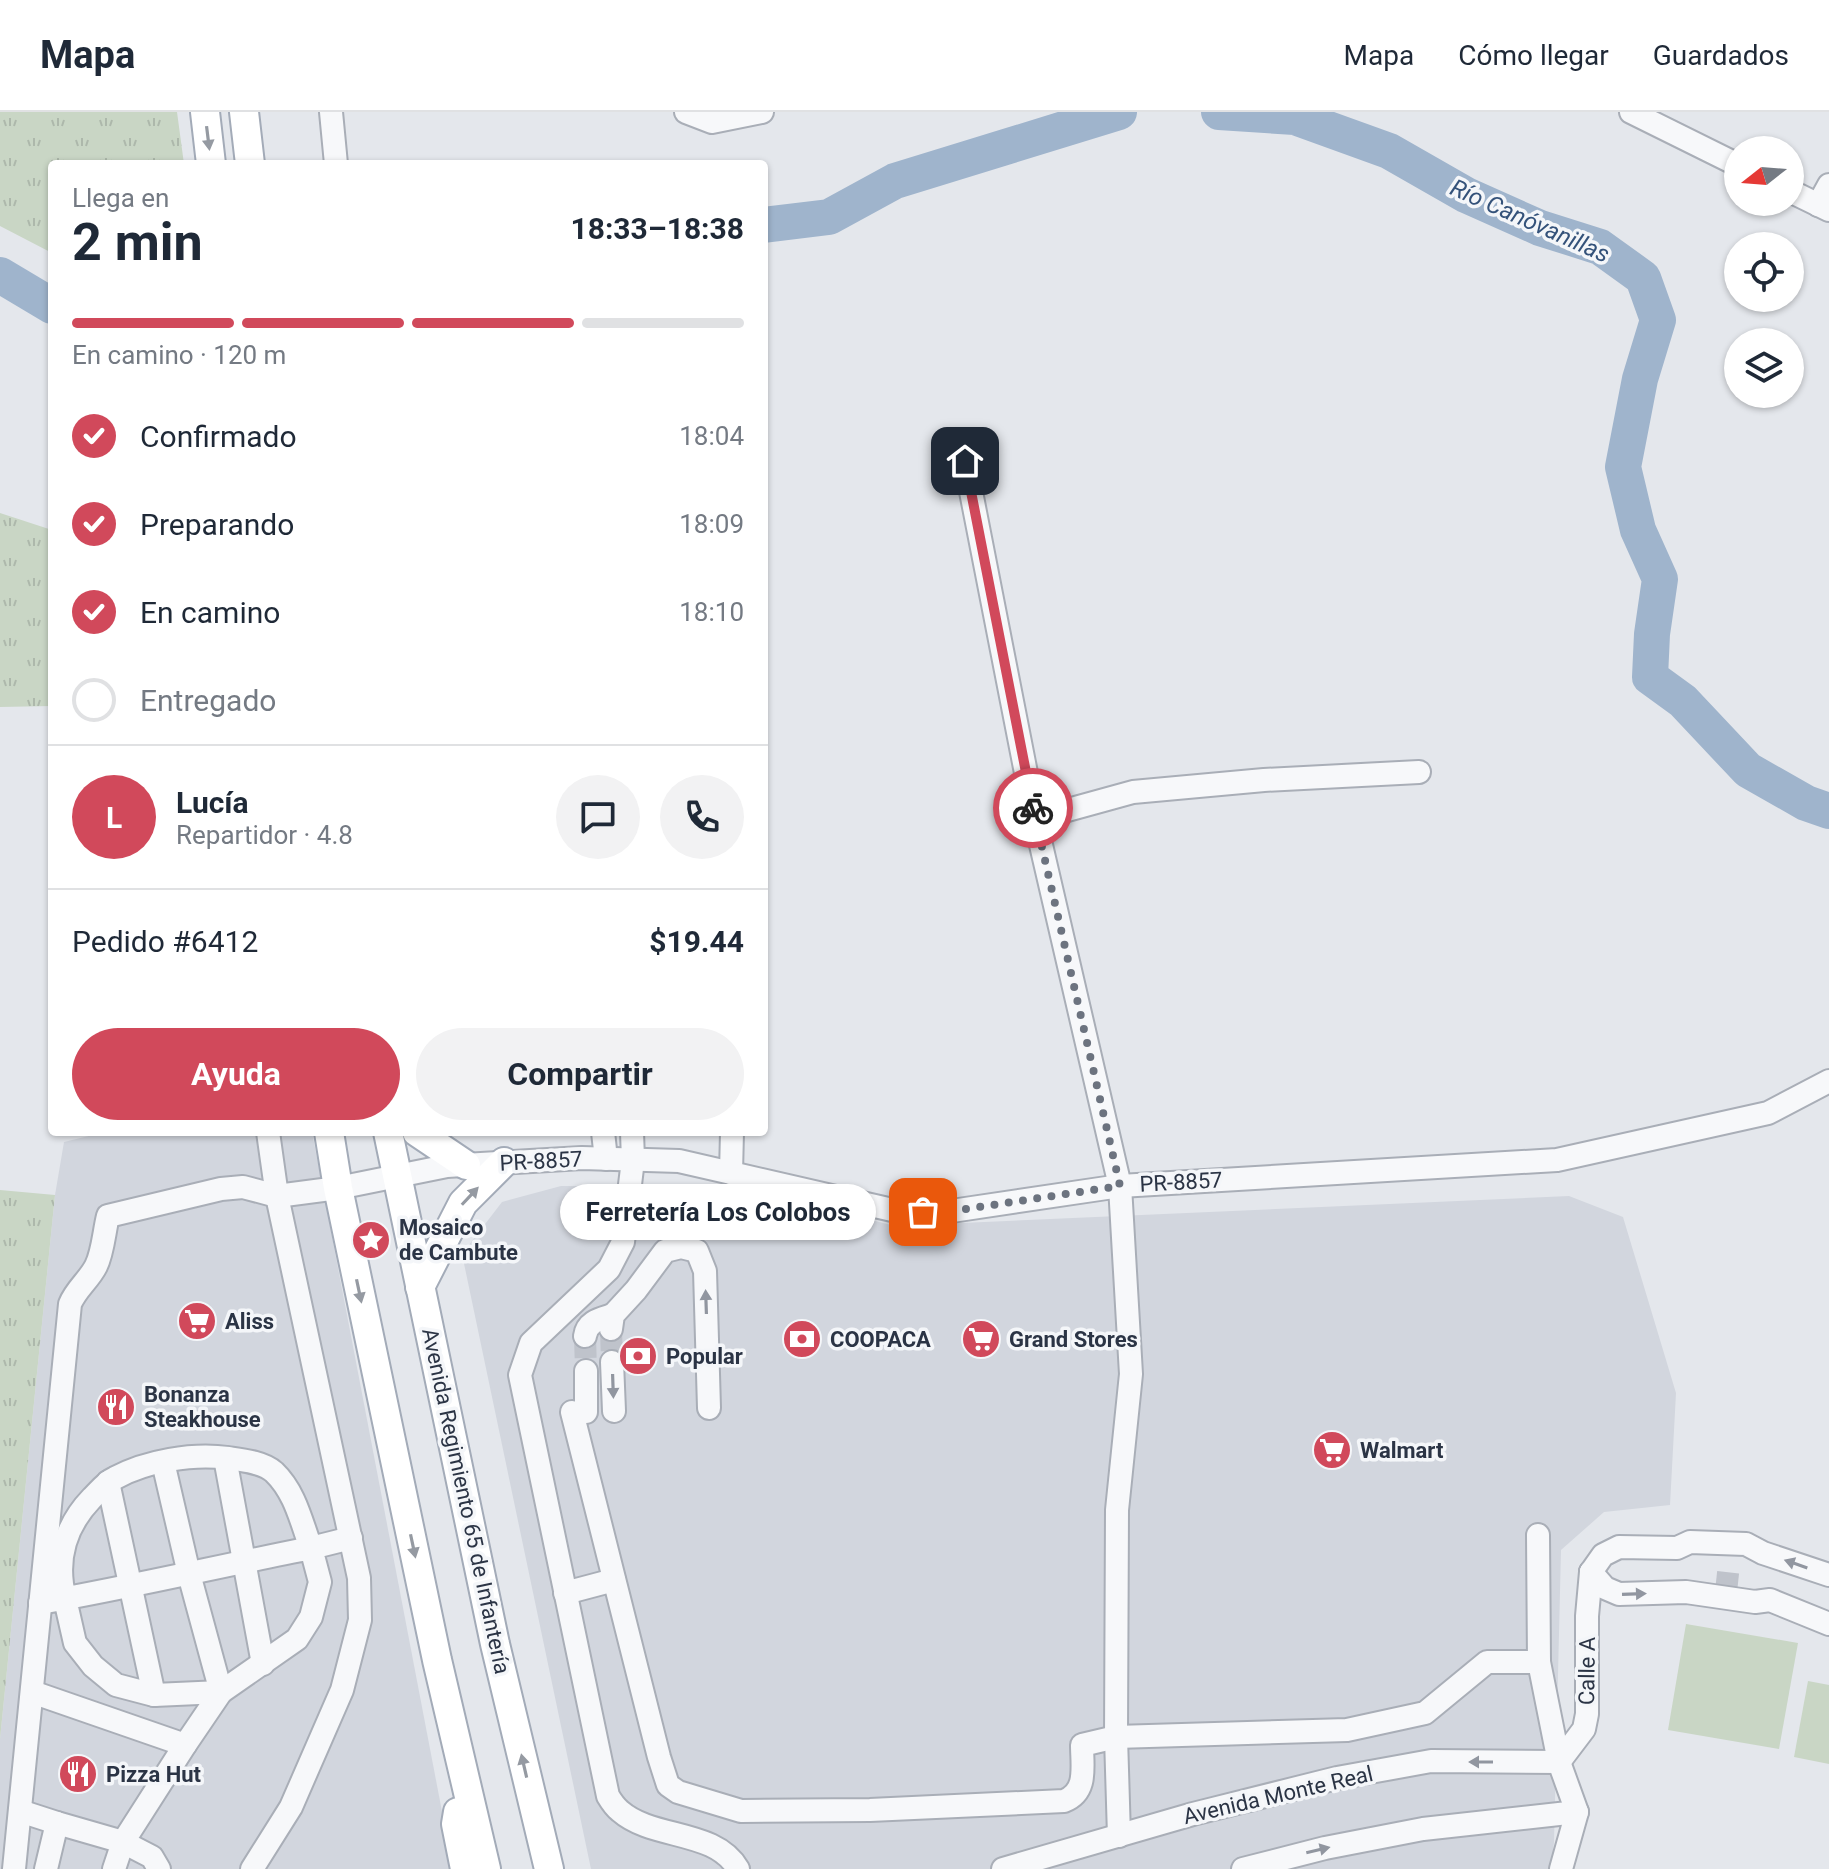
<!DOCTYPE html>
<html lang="es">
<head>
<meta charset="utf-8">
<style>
  body { margin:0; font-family:Roboto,sans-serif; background:#f2f2f3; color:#1f2937; height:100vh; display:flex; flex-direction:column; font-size:30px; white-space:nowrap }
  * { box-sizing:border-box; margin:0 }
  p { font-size:26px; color:#747a83 }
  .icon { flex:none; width:44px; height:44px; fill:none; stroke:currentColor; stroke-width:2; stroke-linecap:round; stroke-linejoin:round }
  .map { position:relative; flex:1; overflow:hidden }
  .details { position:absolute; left:48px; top:48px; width:720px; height:976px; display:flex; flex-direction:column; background:#fff; border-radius:8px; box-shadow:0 2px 6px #0004 }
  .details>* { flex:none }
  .needle { width:52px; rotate:253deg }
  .fabs { position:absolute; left:1724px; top:24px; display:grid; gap:16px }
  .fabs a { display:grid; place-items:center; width:80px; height:80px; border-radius:50%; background:#fff; box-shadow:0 2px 6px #0004; font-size:40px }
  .pin { position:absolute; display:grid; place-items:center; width:68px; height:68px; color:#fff; margin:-34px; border-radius:16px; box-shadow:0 4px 12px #0006 }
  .courier { position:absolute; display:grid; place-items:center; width:80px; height:80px; margin:-40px; border:6px solid #d1495b; border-radius:50%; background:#fff; color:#222; box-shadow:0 2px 10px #0007 }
  .bubble { position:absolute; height:56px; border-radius:28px; background:#fff; box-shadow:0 2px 6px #0004; font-size:26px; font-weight:700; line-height:56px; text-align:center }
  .head em { font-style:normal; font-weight:700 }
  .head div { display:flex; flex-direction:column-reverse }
  .head { display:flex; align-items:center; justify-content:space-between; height:136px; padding:0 24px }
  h1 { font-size:52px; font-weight:700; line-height:60px }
  .bar { display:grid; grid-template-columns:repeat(4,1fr); gap:12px 8px; align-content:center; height:96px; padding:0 24px }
  .bar i { height:10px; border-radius:6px; background:#e0e1e3 }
  .bar .selected { background:#d1495b }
  .bar p { grid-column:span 4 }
  .line { display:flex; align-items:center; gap:20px; padding:0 24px; border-top:2px solid #e0e1e3 }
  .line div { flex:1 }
  .round { display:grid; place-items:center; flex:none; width:84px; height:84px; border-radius:42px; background:#f2f2f3 }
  ol { padding:0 24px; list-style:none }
  li { display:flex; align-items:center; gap:24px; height:88px }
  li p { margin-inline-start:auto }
  li .icon { padding:8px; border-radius:50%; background:#d1495b; color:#fff; stroke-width:4 }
  li:last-child { color:#747a83 }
  li i { width:44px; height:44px; border:4px solid #e0e1e3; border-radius:50% }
  .cta { display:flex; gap:16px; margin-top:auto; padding:16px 24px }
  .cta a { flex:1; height:92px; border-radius:48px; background:#d1495b; color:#fff; font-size:32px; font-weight:700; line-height:92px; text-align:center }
  .cta a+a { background:#f2f2f3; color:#1f2937 }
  header { display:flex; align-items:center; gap:48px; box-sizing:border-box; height:112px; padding:0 40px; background:#fff; border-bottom:2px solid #e0e1e3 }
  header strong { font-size:38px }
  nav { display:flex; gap:44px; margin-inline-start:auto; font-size:28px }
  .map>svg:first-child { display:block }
  .built { fill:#d2d6de }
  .grass { fill:url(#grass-tufts) }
  .garden { fill:#c9d6c5 }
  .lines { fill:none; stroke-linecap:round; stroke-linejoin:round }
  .river { stroke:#9fb4cc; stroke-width:36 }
  .minor-tunnel { stroke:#bfc3cb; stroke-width:22; stroke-dasharray:22 11; stroke-linecap:butt }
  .minor-casing { stroke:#a9aeb7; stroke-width:26 }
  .major-casing { stroke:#a3abb8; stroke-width:32 }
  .minor { stroke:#f7f8fa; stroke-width:22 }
  .major { stroke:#fff; stroke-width:28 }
  .oneway { fill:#959aa2 }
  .oneway2 { fill:#9196a0 }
  .done { stroke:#6c737f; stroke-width:8; stroke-dasharray:0 14.4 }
  .route { stroke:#d1495b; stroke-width:10 }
  .labels { text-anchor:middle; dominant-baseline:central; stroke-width:7; stroke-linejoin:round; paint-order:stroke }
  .street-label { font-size:22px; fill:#2b3445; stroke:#f4f6f9 }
  .poi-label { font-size:22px; font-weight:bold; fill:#2b3445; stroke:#f4f6f9; text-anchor:start }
  .water-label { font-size:24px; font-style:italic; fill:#34527a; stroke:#f4f6f9 }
</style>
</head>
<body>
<header>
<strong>Mapa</strong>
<nav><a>Mapa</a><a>Cómo llegar</a><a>Guardados</a></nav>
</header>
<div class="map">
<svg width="1829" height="1757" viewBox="0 0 1829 1757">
  <defs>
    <pattern id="grass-tufts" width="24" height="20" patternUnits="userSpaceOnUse" patternTransform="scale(2)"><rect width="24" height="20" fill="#c9d6c5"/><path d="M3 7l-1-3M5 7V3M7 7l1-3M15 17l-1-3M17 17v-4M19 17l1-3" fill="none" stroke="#adb8ab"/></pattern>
  </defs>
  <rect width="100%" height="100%" fill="#e4e7ec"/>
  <g class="built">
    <polygon points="105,1020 312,1020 453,1757 0,1757 0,1627 55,1083 64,1030"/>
    <polygon points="561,1074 740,1075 895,1114 1569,1084 1623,1105 1676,1281 1670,1393 1604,1400 1561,1438 1554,1730 1551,1757 591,1757 462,1142 502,1090"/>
  </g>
  <g class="grass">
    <polygon points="0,0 177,0 184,52 52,52 52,141 0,114"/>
    <polygon points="0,401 52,418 52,594 0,595"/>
    <polygon points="0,1078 55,1083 0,1627"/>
  </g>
  <g class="garden">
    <polygon points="1686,1512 1798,1531 1779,1637 1668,1618"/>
    <polygon points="1808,1569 1829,1573 1829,1652 1794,1645"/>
  </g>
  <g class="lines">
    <g class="river">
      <polyline points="1219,0 1295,5 1389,39 1466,83 1540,116 1600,135 1643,166 1658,208 1640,267 1623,355 1638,418 1660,467 1652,522 1650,565 1683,589 1748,658 1806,691 1829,699"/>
      <polyline points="764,113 829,105 895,69 1119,0"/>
      <polyline points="0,163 52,194"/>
    </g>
    <g class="minor-tunnel">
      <polyline points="611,1217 612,1250"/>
      <polyline points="585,1224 586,1259"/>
      <polyline points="1716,1470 1744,1473"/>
    </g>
    <g class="minor-casing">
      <g id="minor">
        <polyline points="331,0 336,52"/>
        <polyline points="686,0 712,10 762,0"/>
        <polyline points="1631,0 1738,53"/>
        <polyline points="1790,79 1829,98"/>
        <polyline points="1818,93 1829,73"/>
        <polyline points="965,349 1035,707 1120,1074 1131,1262 1117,1398 1116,1625 1119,1724"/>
        <polyline points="1035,707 1133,680 1264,668 1419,660"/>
        <polyline points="603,1020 606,1047"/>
        <path d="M632 1020 633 1048 623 1130 609 1157 531 1231 520 1263 608 1684C611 1689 615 1695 620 1699 653 1728 715 1717 738 1757"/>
        <polyline points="731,1061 732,1020"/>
        <polyline points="611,1217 613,1203 636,1178 665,1139 681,1135 697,1139 705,1159 709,1296"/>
        <path d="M585 1224C587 1209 601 1207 613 1203"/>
        <polyline points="612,1250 614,1299"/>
        <polyline points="586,1259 586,1300"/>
        <path d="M572 1300 659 1645 668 1673 678 1680 741 1699 870 1698 1064 1689C1088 1680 1082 1654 1082 1633L1116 1625 1347 1618 1425 1601 1487 1550H1539"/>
        <polyline points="225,1346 263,1552"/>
        <polyline points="108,1370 154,1583"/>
        <polyline points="1538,1423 1539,1550 1559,1650 1577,1700 1561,1757"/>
        <polyline points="1591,1460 1603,1443 1619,1435 1677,1436 1690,1430 1746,1432 1763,1441 1829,1463"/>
        <polyline points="1591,1460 1605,1476 1619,1482 1686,1480 1755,1490 1770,1488 1829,1512"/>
        <polyline points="565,1481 614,1468"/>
        <path d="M40 1491C131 1475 220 1454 311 1436L320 1470 311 1505 297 1527 221 1580 154 1583 116 1573 93 1554 75 1531 65 1487C55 1449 65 1414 92 1386 99 1379 106 1370 115 1366 146 1349 193 1341 228 1346 242 1348 263 1350 274 1360 295 1380 301 1409 311 1436L351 1426"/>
        <polyline points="32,1580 185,1633 221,1580 189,1462 163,1350"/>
        <polyline points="1559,1650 1584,1617 1587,1602 1587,1504 1591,1460"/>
        <polyline points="20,1699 57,1711 46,1757"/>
        <polyline points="57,1711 123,1730 114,1757"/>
        <path d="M14 1757 70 1192C76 1177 89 1168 96 1154 103 1140 104 1120 108 1104L221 1077 243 1075 277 1084 338 1076 447 1054 582 1046 679 1049 901 1100H945L1120 1074 1557 1048 1768 1001 1829 969"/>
        <polyline points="159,1757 152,1745 123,1730 185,1633"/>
        <polyline points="252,1757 291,1695 342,1578 360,1508 359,1466 277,1084 268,1020"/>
        <polyline points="1003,1757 1193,1702 1337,1666 1431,1649 1559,1650"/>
        <polyline points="1243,1757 1325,1736 1423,1717 1577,1700"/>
      </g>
    </g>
    <g class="major-casing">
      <g id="major">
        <polyline points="205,0 211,52"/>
        <polyline points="244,0 250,52"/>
        <polyline points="329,1020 338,1076 437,1548 486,1757"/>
        <polyline points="388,1020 495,1532 549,1757"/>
        <polyline points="417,1020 466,1053"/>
        <polyline points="420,1175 463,1091 504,1050"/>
        <polyline points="458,1700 456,1712 465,1757"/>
      </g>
    </g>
    <use href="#minor" class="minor"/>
    <use href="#major" class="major"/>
  </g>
  <defs><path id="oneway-solid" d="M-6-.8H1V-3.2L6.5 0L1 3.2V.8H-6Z" transform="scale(2)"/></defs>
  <g class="oneway">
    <use href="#oneway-solid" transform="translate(208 26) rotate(83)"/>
    <use href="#oneway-solid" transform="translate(470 1084) rotate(-47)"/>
    <use href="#oneway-solid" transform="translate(359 1179) rotate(78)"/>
    <use href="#oneway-solid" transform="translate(413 1434) rotate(78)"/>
    <use href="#oneway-solid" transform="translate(524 1654) rotate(-103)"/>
  </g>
  <g class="oneway2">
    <use href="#oneway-solid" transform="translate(706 1190) rotate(-92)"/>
    <use href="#oneway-solid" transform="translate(613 1274) rotate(88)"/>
    <use href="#oneway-solid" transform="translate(1796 1452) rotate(-161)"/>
    <use href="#oneway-solid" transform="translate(1634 1482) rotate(-2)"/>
    <use href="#oneway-solid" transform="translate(1481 1650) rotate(-180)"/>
    <use href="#oneway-solid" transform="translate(1318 1738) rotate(-13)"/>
  </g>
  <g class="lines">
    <polyline class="done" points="923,1100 945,1100 1120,1074 1033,696"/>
    <polyline class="route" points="965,349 1033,696"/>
  </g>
  <defs>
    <g id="sight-disc" transform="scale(2)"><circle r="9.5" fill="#d1495b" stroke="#f4f6f9"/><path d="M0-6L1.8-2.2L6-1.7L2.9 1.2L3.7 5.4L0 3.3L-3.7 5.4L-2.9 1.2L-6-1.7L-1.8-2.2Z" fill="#fff"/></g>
    <g id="supermarket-disc" transform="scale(2)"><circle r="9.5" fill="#d1495b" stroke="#f4f6f9"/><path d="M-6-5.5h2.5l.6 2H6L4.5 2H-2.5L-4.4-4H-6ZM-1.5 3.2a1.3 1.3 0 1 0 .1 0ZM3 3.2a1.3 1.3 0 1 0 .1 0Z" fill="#fff"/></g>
    <g id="bank-disc" transform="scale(2)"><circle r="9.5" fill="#d1495b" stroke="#f4f6f9"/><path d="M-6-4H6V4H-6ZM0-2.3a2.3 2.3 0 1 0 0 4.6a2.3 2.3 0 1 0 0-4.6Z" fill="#fff"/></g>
    <g id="restaurant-disc" transform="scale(2)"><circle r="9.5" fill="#d1495b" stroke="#f4f6f9"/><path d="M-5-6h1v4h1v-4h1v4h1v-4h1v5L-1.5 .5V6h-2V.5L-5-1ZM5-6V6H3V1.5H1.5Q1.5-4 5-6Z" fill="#fff"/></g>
  </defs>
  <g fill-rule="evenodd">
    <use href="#sight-disc" x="371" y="1128"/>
    <use href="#supermarket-disc" x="197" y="1209"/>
    <use href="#bank-disc" x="802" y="1227"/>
    <use href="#supermarket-disc" x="981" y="1227"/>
    <use href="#bank-disc" x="638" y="1244"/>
    <use href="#restaurant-disc" x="116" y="1295"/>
    <use href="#supermarket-disc" x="1332" y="1338"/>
    <use href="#restaurant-disc" x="78" y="1662"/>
  </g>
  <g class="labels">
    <g class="street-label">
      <text transform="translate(541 1049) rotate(-3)">PR-8857</text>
      <text transform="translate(1181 1070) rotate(-3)">PR-8857</text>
      <text transform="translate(466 1389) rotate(78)">Avenida Regimiento 65 de Infantería</text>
      <text transform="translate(1587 1559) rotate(-89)">Calle A</text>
      <text transform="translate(1278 1683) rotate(-13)">Avenida Monte Real</text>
    </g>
    <g class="poi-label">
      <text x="399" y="1115">Mosaico<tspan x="399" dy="25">de Cambute</tspan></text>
      <text x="225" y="1209">Aliss</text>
      <text x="830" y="1227">COOPACA</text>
      <text x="1009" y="1227">Grand Stores</text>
      <text x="666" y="1244">Popular</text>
      <text x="144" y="1282">Bonanza<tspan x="144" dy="25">Steakhouse</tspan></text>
      <text x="1360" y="1338">Walmart</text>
      <text x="106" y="1662">Pizza Hut</text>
    </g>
    <g class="water-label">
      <text transform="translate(1530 109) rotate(24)">Río Canóvanillas</text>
    </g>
  </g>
</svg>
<div class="fabs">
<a><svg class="needle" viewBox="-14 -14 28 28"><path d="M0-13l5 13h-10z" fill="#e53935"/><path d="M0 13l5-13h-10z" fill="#747a83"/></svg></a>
<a><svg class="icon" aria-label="locate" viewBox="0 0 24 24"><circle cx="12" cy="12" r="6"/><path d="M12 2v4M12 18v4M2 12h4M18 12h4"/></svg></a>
<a><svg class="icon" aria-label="layers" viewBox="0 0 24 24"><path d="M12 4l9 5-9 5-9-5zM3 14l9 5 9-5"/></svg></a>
</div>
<div class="pin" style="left:923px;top:1100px;background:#ea580c"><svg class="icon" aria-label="bag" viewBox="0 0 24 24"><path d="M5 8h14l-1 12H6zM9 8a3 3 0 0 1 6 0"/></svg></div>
<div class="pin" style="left:965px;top:349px;background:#1f2937"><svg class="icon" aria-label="home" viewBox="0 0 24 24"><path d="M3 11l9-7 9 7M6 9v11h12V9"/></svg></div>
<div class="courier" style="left:1033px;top:696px"><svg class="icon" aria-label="bike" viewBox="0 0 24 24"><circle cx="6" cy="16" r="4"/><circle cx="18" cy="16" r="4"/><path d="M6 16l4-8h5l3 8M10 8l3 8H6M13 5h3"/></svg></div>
<div class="bubble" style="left:560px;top:1072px;width:316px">Ferretería Los Colobos</div>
<section class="details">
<div class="head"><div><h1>2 min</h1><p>Llega en</p></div><em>18:33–18:38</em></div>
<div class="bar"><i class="selected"></i><i class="selected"></i><i class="selected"></i><i></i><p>En camino · 120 m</p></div>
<ol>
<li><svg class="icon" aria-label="check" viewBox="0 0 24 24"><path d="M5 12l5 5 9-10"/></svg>Confirmado<p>18:04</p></li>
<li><svg class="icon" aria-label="check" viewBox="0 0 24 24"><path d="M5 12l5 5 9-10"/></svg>Preparando<p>18:09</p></li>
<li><svg class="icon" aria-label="check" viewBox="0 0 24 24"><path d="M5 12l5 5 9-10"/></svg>En camino<p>18:10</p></li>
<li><i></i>Entregado</li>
</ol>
<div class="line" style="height:144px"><b class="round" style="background:#d1495b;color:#fff">L</b><div><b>Lucía</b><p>Repartidor · 4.8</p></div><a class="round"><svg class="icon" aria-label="chat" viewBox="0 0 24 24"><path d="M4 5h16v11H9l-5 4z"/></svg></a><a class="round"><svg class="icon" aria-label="phone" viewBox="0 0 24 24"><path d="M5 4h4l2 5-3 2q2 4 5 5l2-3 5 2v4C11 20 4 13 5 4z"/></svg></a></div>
<div class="line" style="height:104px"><div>Pedido #6412</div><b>$19.44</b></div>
<div class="cta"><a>Ayuda</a><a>Compartir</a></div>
</section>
</div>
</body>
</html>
